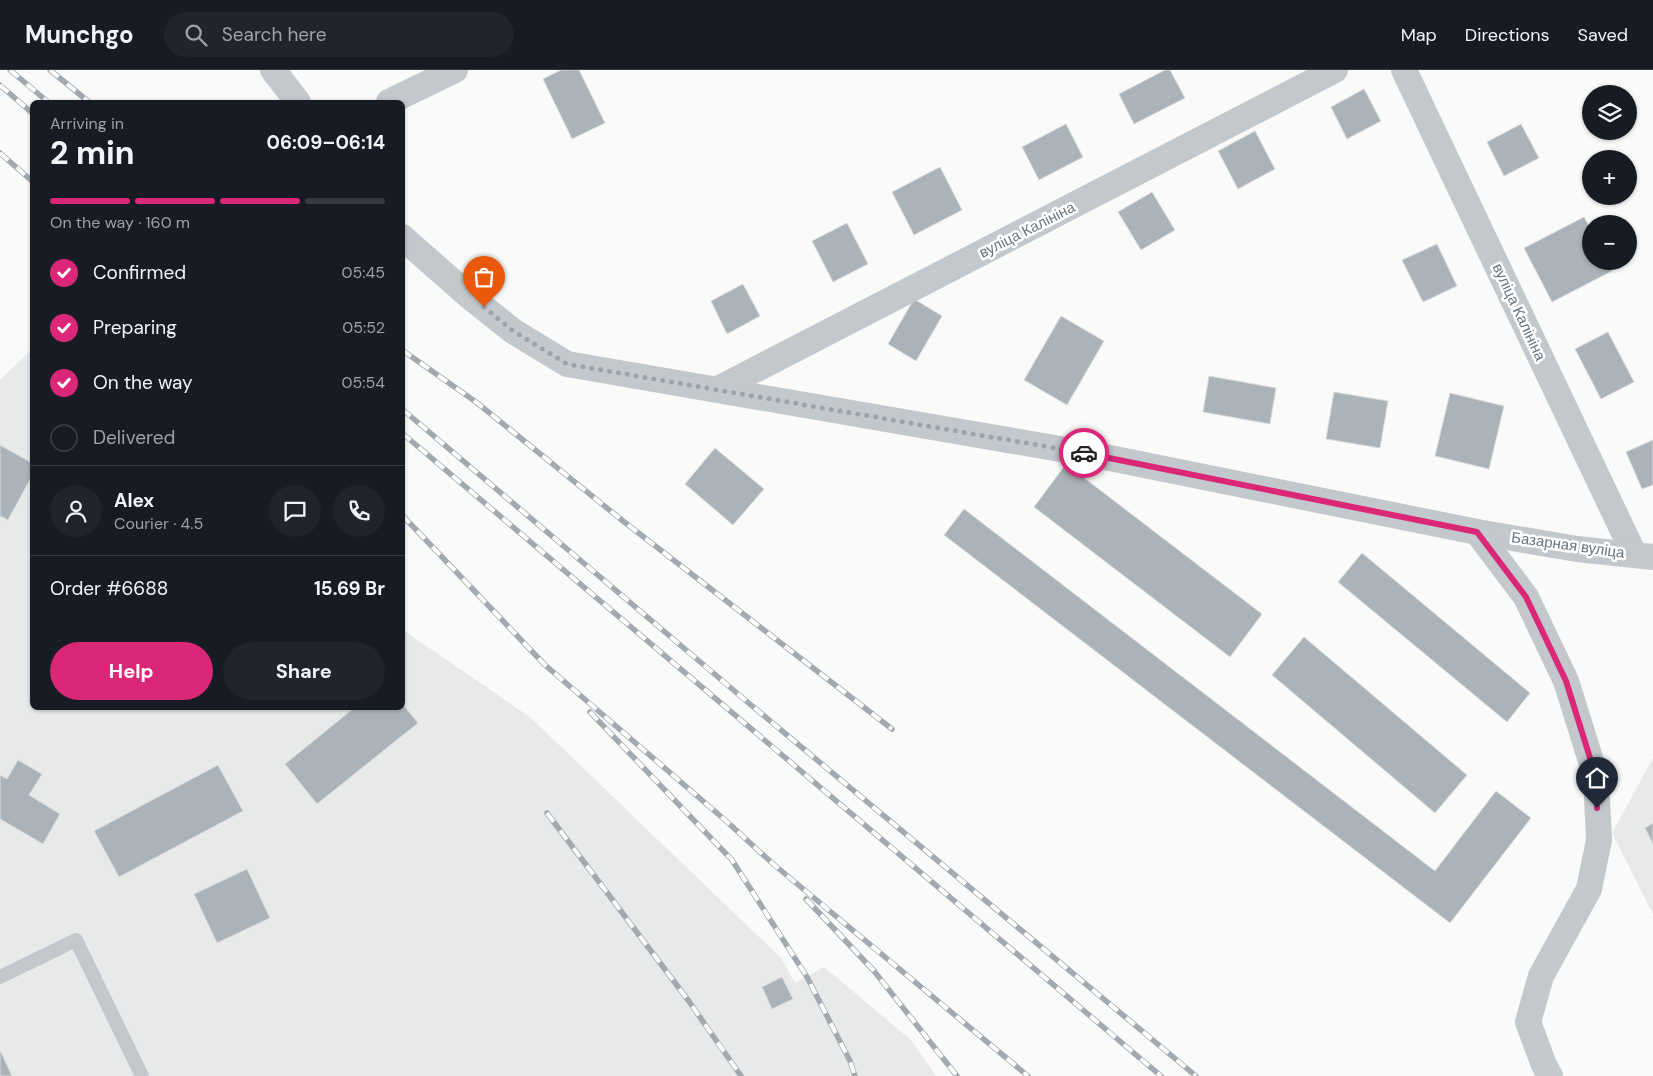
<!DOCTYPE html>
<html lang="en">
<head>
<meta charset="utf-8">
<style>
  body { margin:0; font-family:"DM Sans",sans-serif; background:#20242c; color:#f1f3f6; height:100vh; display:flex; flex-direction:column; font-size:19px; white-space:nowrap }
  * { box-sizing:border-box; margin:0 }
  p { font-size:16px; color:#9ea1a6 }
  .icon { flex:none; width:28px; height:28px; fill:none; stroke:currentColor; stroke-width:2; stroke-linecap:round; stroke-linejoin:round }
  .map { position:relative; flex:1; overflow:hidden }
  .details { position:absolute; left:30px; top:30px; width:375px; height:610px; display:flex; flex-direction:column; background:#171b24; border-radius:8px; box-shadow:0 1px 4px #0004 }
  .details>* { flex:none }
  .controls { position:absolute; left:1582px; top:15px; display:grid; gap:10px }
  .controls a { display:grid; place-items:center; width:55px; height:55px; border-radius:50%; background:#171b24; box-shadow:0 1px 4px #0004; font-size:25px }
  .pin { position:absolute; display:grid; place-items:center; width:42px; height:42px; color:#fff; margin:-51px -21px; border-radius:50% 50% 50% 0; rotate:-45deg; box-shadow:0 0 5px #0007 }
  .pin .icon { rotate:45deg }
  .courier { position:absolute; display:grid; place-items:center; width:50px; height:50px; margin:-25px; border:4px solid #db2777; border-radius:50%; background:#fff; color:#222; box-shadow:0 1px 6px #0007 }
  .overview em { font-style:normal; font-weight:700 }
  .overview div { display:flex; flex-direction:column-reverse }
  .overview { display:flex; align-items:center; justify-content:space-between; height:85px; padding:0 20px }
  h1 { font-size:32px; font-weight:700; line-height:38px }
  .bar { display:grid; grid-template-columns:repeat(4,1fr); gap:8px 5px; align-content:center; height:60px; padding:0 20px }
  .bar i { height:6px; border-radius:4px; background:#363941 }
  .bar .current { background:#db2777 }
  .bar p { grid-column:span 4 }
  .line { display:flex; align-items:center; gap:12px; padding:0 20px; border-top:1px solid #363941 }
  .line div { flex:1 }
  .round { display:grid; place-items:center; flex:none; width:52px; height:52px; border-radius:26px; background:#20242c }
  ol { padding:0 20px; list-style:none }
  li { display:flex; align-items:center; gap:15px; height:55px }
  li p { margin-inline-start:auto }
  li .icon { padding:5px; border-radius:50%; background:#db2777; color:#fff; stroke-width:4 }
  li:last-child { color:#9ea1a6 }
  li i { width:28px; height:28px; border:2px solid #363941; border-radius:50% }
  .button { display:flex; gap:10px; margin-top:auto; padding:10px 20px }
  .button a { flex:1; height:58px; border-radius:30px; background:#db2777; color:#fff; font-size:20px; font-weight:700; line-height:58px; text-align:center }
  .button a+a { background:#20242c; color:#f1f3f6 }
  header { display:flex; align-items:center; gap:30px; box-sizing:border-box; height:70px; padding:0 25px; background:#171b24; border-bottom:1px solid #363941 }
  header strong { font-size:24px }
  nav { display:flex; gap:28px; margin-inline-start:auto; font-size:18px }
  .search { width:350px; height:45px; background:#20242c; display:flex; align-items:center; gap:12px; box-sizing:border-box; padding:0 18px; border-radius:28px; color:#9ea1a6; font-size:19px }
  .map>svg:first-child { display:block }
  .built { fill:#e8e9e9 }
  .building { fill:#aab3b9; stroke:#dcdcda }
  .lines { fill:none; stroke-linecap:round; stroke-linejoin:round }
  .lane { stroke:#c3c8cc; stroke-width:14 }
  .street { stroke:#c3c8cc; stroke-width:26 }
  .rail-casing { stroke:#a2aab0; stroke-width:5.5 }
  .rail { stroke:#fff; stroke-width:4; stroke-dasharray:11; stroke-linecap:butt }
  .done { stroke:#99a4ac; stroke-width:5; stroke-dasharray:0 9 }
  .route { stroke:#db2777; stroke-width:6 }
  .labels { text-anchor:middle; dominant-baseline:central; stroke-width:5; stroke-linejoin:round; paint-order:stroke }
  .street-label { font-size:15px; fill:#657683; stroke:#fff }
</style>
</head>
<body>
<header>
<strong>Munchgo</strong>
<div class="search"><svg class="icon" aria-label="search" viewBox="0 0 24 24"><circle cx="10" cy="10" r="6"/><path d="M15 15l6 6"/></svg>Search here</div>
<nav><a>Map</a><a>Directions</a><a>Saved</a></nav>
</header>
<div class="map">
<svg width="1653" height="1006" viewBox="0 0 1653 1006">
  <rect width="100%" height="100%" fill="#fafaf8"/>
  <g class="built">
    <polygon points="32,279 32,638 402,638 403,560 530,647 781,888 795,913 824,897 911,970 936,1006 0,1006 0,310"/>
    <polygon points="1653,688 1653,844 1612,763"/>
  </g>
  <g class="building">
    <polygon points="561,0 579,0 605,53 572,69 543,9"/>
    <polygon points="1165,0 1170,0 1185,28 1134,54 1119,24"/>
    <polygon points="1364,19 1381,51 1347,69 1331,37"/>
    <polygon points="1066,54 1083,87 1039,110 1022,77"/>
    <polygon points="1521,54 1539,88 1504,106 1487,72"/>
    <polygon points="1255,61 1275,99 1238,119 1218,81"/>
    <polygon points="940,97 962,140 914,165 892,122"/>
    <polygon points="1152,122 1175,160 1141,180 1118,142"/>
    <polygon points="1584,147 1591,160 1591,191 1607,191 1612,201 1552,232 1524,178"/>
    <polygon points="847,153 868,194 833,212 812,171"/>
    <polygon points="1437,174 1457,216 1423,232 1402,190"/>
    <polygon points="743,214 760,246 727,264 711,231"/>
    <polygon points="914,229 942,246 916,291 888,274"/>
    <polygon points="1061,246 1104,271 1067,335 1024,310"/>
    <polygon points="1608,262 1634,312 1601,329 1575,279"/>
    <polygon points="1209,306 1276,318 1270,354 1203,342"/>
    <polygon points="1334,322 1388,331 1380,378 1326,369"/>
    <polygon points="1450,323 1504,336 1489,399 1435,386"/>
    <polygon points="1653,370 1653,415 1642,419 1626,382"/>
    <polygon points="0,375 32,393 32,406 8,450 0,446"/>
    <polygon points="715,378 764,419 733,455 685,414"/>
    <polygon points="1066,394 1262,544 1230,587 1034,437"/>
    <polygon points="964,439 1435,801 1496,721 1531,748 1450,853 944,465"/>
    <polygon points="1362,483 1530,623 1507,652 1338,512"/>
    <polygon points="1304,567 1467,705 1435,743 1272,605"/>
    <polygon points="402,633 418,653 317,734 285,694 354,638 402,638"/>
    <polygon points="18,690 42,704 29,725 60,744 43,774 0,749 0,705 7,709"/>
    <polygon points="218,695 243,741 119,807 94,761"/>
    <polygon points="1653,753 1653,774 1645,758"/>
    <polygon points="247,799 270,848 217,873 194,824"/>
    <polygon points="782,907 793,929 772,939 762,917"/>
    <polygon points="0,982 1,982 12,1006 0,1006"/>
  </g>
  <g class="lines">
    <polyline class="lane" points="0,907 76,870 142,1006"/>
    <g class="street">
      <polyline points="273,0 298,32"/>
      <polyline points="1404,0 1634,484"/>
      <polyline points="389,32 455,0"/>
      <polyline points="402,167 469,226 513,261 567,294 1095,385 1477,462 1577,479 1653,487"/>
      <polyline points="718,319 1335,0"/>
      <polyline points="1477,462 1526,527 1566,611 1596,707 1599,770 1589,819 1541,906 1528,952 1544,995 1550,1006"/>
    </g>
    <g class="rail-casing">
      <g id="rail">
        <polyline points="10,0 48,32"/>
        <polyline points="50,0 89,32"/>
        <polyline points="0,15 32,43"/>
        <polyline points="0,83 32,111"/>
        <polyline points="402,280 476,332 623,451 892,659"/>
        <polyline points="402,339 751,635 1196,1006"/>
        <polyline points="402,363 1161,1006"/>
        <polyline points="402,445 545,595 725,750 772,793 1028,1006"/>
        <polyline points="590,642 732,790 807,907 850,991 855,1006"/>
        <polyline points="547,743 688,930 741,1006"/>
        <polyline points="806,829 874,901 957,1006"/>
      </g>
    </g>
    <use href="#rail" class="rail"/>
  </g>
  <g class="lines">
    <polyline class="done" points="484,237 513,261 567,294 1084,383"/>
    <polyline class="route" points="1084,383 1477,462 1526,527 1566,611 1596,707 1597,738"/>
  </g>
  <g class="labels">
    <g class="street-label">
      <text transform="translate(1027 160) rotate(-27)">вуліца Калініна</text>
      <text transform="translate(1519 242) rotate(65)">вуліца Калініна</text>
      <text transform="translate(1568 475) rotate(8)">Базарная вуліца</text>
    </g>
  </g>
</svg>
<div class="controls">
<a><svg class="icon" aria-label="layers" viewBox="0 0 24 24"><path d="M12 4l9 5-9 5-9-5zM3 14l9 5 9-5"/></svg></a>
<a>+</a>
<a>−</a>
</div>
<div class="pin" style="left:484px;top:237px;background:#ea580c"><svg class="icon" aria-label="bag" viewBox="0 0 24 24"><path d="M5 8h14l-1 12H6zM9 8a3 3 0 0 1 6 0"/></svg></div>
<div class="pin" style="left:1597px;top:738px;background:#1f2937"><svg class="icon" aria-label="home" viewBox="0 0 24 24"><path d="M3 11l9-7 9 7M6 9v11h12V9"/></svg></div>
<div class="courier" style="left:1084px;top:383px"><svg class="icon" aria-label="car" viewBox="0 0 24 24"><path d="M5 17H2v-5l4-1 3-4h7l3 4 3 1v5h-3M9 17h6M6 11h13"/><circle cx="7" cy="17" r="2"/><circle cx="17" cy="17" r="2"/></svg></div>
<section class="details">
<div class="overview"><div><h1>2 min</h1><p>Arriving in</p></div><em>06:09–06:14</em></div>
<div class="bar"><i class="current"></i><i class="current"></i><i class="current"></i><i></i><p>On the way · 160 m</p></div>
<ol>
<li><svg class="icon" aria-label="check" viewBox="0 0 24 24"><path d="M5 12l5 5 9-10"/></svg>Confirmed<p>05:45</p></li>
<li><svg class="icon" aria-label="check" viewBox="0 0 24 24"><path d="M5 12l5 5 9-10"/></svg>Preparing<p>05:52</p></li>
<li><svg class="icon" aria-label="check" viewBox="0 0 24 24"><path d="M5 12l5 5 9-10"/></svg>On the way<p>05:54</p></li>
<li><i></i>Delivered</li>
</ol>
<div class="line" style="height:90px"><a class="round"><svg class="icon" aria-label="person" viewBox="0 0 24 24"><circle cx="12" cy="8" r="4"/><path d="M4 21q1-7 8-7t8 7"/></svg></a><div><b>Alex</b><p>Courier · 4.5</p></div><a class="round"><svg class="icon" aria-label="chat" viewBox="0 0 24 24"><path d="M4 5h16v11H9l-5 4z"/></svg></a><a class="round"><svg class="icon" aria-label="phone" viewBox="0 0 24 24"><path d="M5 4h4l2 5-3 2q2 4 5 5l2-3 5 2v4C11 20 4 13 5 4z"/></svg></a></div>
<div class="line" style="height:65px"><div>Order #6688</div><b>15.69 Br</b></div>
<div class="button"><a>Help</a><a>Share</a></div>
</section>
</div>
</body>
</html>
